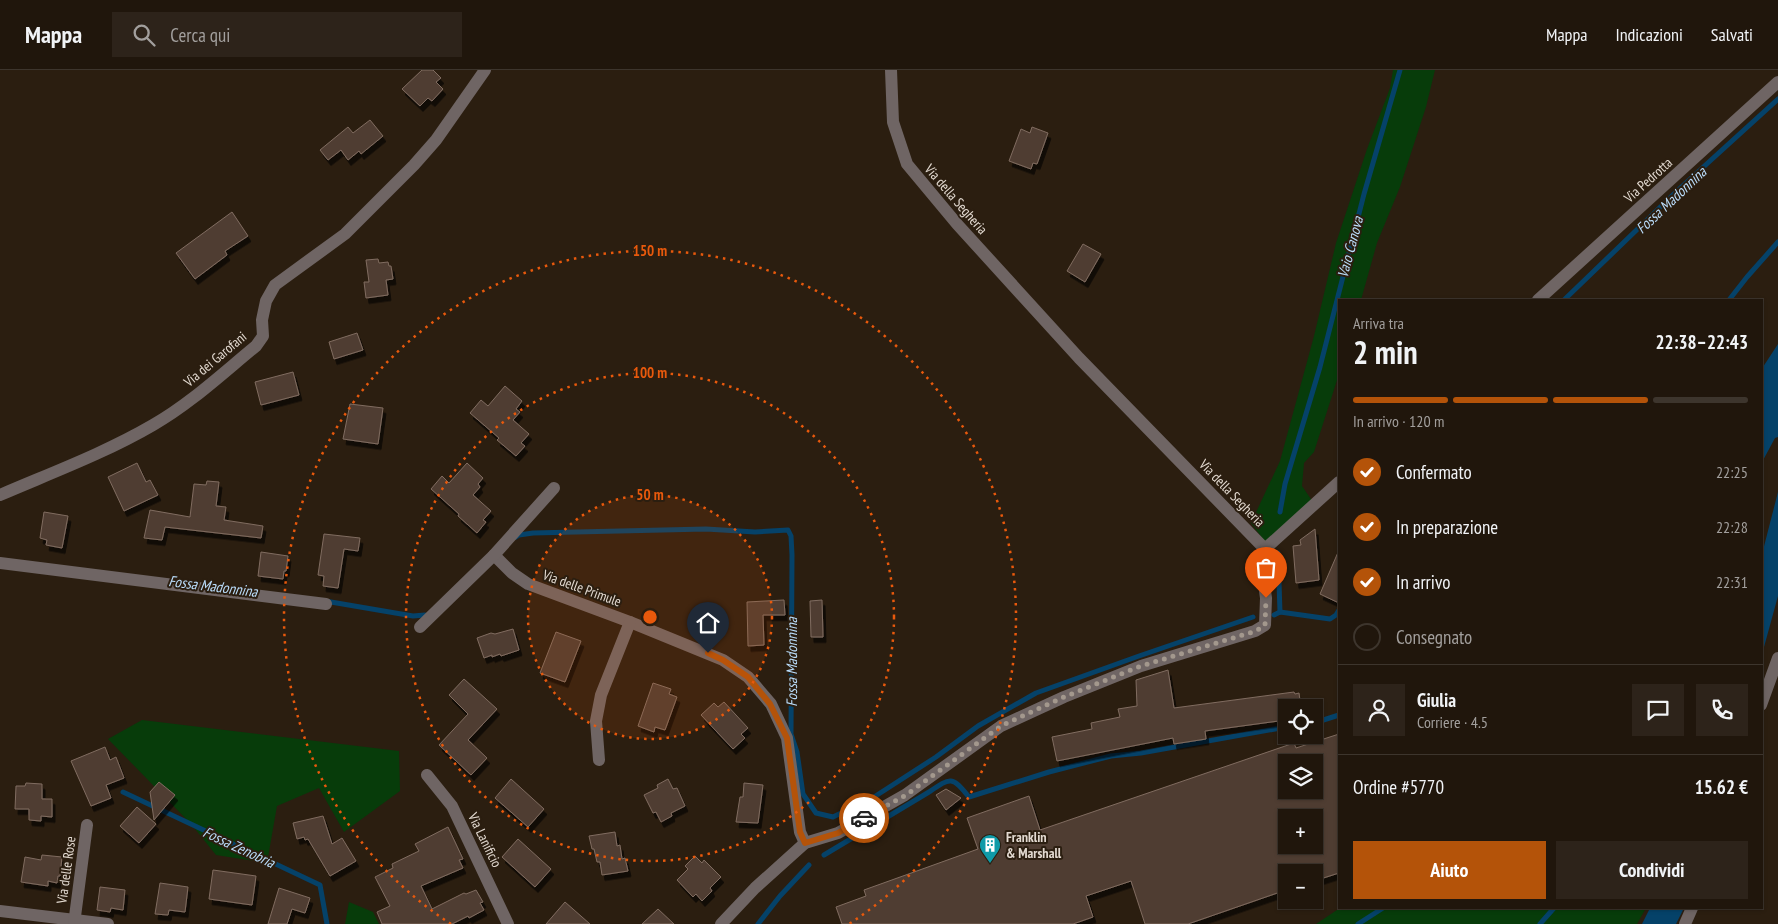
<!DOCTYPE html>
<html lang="it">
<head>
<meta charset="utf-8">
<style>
  body { margin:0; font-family:"PT Sans Narrow",sans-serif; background:#2d231a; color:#f1f3f6; height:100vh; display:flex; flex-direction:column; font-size:19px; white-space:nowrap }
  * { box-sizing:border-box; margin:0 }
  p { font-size:16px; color:#a29f9d }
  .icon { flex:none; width:28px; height:28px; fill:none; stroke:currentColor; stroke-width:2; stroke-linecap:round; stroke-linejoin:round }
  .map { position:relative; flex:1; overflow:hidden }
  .details { position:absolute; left:1338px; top:229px; width:425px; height:610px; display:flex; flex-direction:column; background:#20160c; border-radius:0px; box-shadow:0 1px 4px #0004,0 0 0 1px #3d352d }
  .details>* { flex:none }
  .buttons { position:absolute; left:1278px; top:629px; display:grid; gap:10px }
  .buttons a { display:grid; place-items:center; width:45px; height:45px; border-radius:0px; background:#20160c; box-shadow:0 1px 4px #0004,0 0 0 1px #3d352d; font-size:25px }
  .pin { position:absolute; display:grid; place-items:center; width:42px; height:42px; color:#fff; margin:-51px -21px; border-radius:50% 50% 50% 0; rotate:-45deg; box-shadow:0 0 5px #0007 }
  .pin .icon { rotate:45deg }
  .courier { position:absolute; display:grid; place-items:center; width:50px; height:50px; margin:-25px; border:4px solid #b45309; border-radius:50%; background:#fff; color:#222; box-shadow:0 1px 6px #0007 }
  .overview em { font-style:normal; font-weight:700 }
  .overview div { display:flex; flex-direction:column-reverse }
  .overview { display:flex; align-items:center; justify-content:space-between; height:85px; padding:0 15px }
  h1 { font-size:32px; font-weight:700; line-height:38px }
  .bar { display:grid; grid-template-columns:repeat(4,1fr); gap:8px 5px; align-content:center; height:60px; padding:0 15px }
  .bar i { height:6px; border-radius:4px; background:#3d352d }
  .bar .on { background:#b45309 }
  .bar p { grid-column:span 4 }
  .line { display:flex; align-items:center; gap:12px; padding:0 15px; border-top:1px solid #3d352d }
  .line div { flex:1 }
  .round { display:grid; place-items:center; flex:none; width:52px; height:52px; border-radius:0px; background:#2d231a }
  ol { padding:0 15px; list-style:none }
  li { display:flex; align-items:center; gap:15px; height:55px }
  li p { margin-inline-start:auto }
  li .icon { padding:5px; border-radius:50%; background:#b45309; color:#fff; stroke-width:4 }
  li:last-child { color:#a29f9d }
  li i { width:28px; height:28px; border:2px solid #3d352d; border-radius:50% }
  .cta { display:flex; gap:10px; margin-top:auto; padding:10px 15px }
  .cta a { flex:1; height:58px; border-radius:0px; background:#b45309; color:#fff; font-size:20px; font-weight:700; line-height:58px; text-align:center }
  .cta a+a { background:#2d231a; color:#f1f3f6 }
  header { display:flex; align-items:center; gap:30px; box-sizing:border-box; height:70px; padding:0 25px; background:#20160c; border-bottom:1px solid #3d352d }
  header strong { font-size:24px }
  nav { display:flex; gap:28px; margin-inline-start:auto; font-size:18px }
  .search { width:350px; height:45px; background:#2d231a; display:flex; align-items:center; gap:12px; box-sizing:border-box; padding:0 18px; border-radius:0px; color:#a29f9d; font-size:19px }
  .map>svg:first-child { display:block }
  .green { fill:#073c0a }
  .water { fill:#054269 }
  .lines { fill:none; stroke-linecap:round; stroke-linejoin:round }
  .stream { stroke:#054269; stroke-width:5 }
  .building { fill:#503e33; stroke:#806c60; fill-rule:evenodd; filter:url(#shadow) }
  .minor { stroke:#6f6564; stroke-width:12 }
  .done { stroke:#a3988d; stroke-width:5; stroke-dasharray:0 9 }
  .route { stroke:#b45309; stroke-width:6 }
  .ring { fill:none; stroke:#e8590c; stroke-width:2.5; stroke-dasharray:2.5 5 }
  .labels { text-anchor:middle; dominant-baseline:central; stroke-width:4; stroke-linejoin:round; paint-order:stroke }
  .street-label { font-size:14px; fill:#e3dad1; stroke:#2b1e10 }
  .poi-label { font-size:14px; font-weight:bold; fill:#e3dad1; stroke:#2b1e10; text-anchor:start }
  .water-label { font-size:15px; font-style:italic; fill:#baddfb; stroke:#2b1e10 }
  .centre { fill:#e8590c; stroke:#2b1e10; stroke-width:2.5 }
  .ring-label { font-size:15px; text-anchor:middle; font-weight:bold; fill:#e8590c; stroke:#2b1e10; stroke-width:4; stroke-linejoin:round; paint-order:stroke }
</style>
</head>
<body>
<header>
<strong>Mappa</strong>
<div class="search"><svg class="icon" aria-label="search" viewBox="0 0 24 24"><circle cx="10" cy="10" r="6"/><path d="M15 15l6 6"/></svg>Cerca qui</div>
<nav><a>Mappa</a><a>Indicazioni</a><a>Salvati</a></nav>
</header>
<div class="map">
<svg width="1778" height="854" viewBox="0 0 1778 854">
  <defs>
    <filter id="shadow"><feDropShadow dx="3" dy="5.5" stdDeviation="0" flood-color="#0009"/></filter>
  </defs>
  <rect width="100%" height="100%" fill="#2b1e10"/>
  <g class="green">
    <polygon points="1393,0 1435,0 1426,37 1400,117 1377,173 1361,230 1339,230 1339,304 1314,382 1304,393 1302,416 1315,435 1269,477 1251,453 1280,391 1314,266 1336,173 1367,79 1390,18"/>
    <polygon points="142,650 399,681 400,721 344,762 319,718 277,736 267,793 216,785 191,754 108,669"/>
    <polygon points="349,832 373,842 379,854 345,854"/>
    <polygon points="1340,838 1646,838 1637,854 1316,854"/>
  </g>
  <g class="water">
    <polygon points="1778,274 1778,367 1775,368 1761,394 1761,300"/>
    <polygon points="1778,422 1778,526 1761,588 1761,488"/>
    <polygon points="1650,838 1684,838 1676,854 1642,854"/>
  </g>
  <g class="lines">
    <g class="stream">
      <polyline points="1564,230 1677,121 1778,29"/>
      <polyline points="1729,230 1747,207 1778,172"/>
      <polyline points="1280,442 1285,414 1320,297 1364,124 1400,0"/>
      <polyline points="516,467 519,465 533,463 706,459 755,462 788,460 791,466 792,485 791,664 797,682 803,724 816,743 833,747 874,727 936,687 978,656 1036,623 1139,586 1253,547"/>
      <polyline points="1278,483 1280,542"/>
      <polyline points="325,531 413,546 425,545"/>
      <polyline points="1274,545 1280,542 1330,549 1336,545 1339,540"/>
      <polyline points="1314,653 1339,645"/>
      <polyline points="123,722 320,815 327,854"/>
      <path d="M824 785 929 722C951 707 952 706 969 727L1049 702 1111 686 1141 683 1286 657"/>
      <polyline points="758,854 780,826 809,795"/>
      <polyline points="1358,854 1383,838"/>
      <polyline points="1540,854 1554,838"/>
    </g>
  </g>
  <g class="building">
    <polygon points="422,0 433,0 441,8 436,12 443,19 432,31 428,28 420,36 402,19"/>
    <polygon points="370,50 383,66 361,84 359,81 348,90 341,80 328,90 320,80 348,57 353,63"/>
    <polygon points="1032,57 1048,63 1037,94 1033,93 1031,99 1009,91 1021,59 1030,63"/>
    <polygon points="232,142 248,166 225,181 227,185 195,209 176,183"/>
    <polygon points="1083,174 1101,184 1085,212 1067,201"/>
    <polygon points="378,189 379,193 388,192 389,196 391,196 393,209 386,210 388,225 366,228 364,212 369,212 366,190"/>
    <polygon points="357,263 363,280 334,289 329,272"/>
    <polygon points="293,302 299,325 261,335 255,312"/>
    <polygon points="505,316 522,331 516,339 520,342 513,350 529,364 521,373 525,376 516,386 497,370 499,368 470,343 481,330 488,336"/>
    <polygon points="350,334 383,338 378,374 343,369"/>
    <polygon points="137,393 146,412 150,410 158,425 124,441 108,407"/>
    <polygon points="467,393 483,408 478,414 480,417 473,425 491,441 483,450 486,452 477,463 458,446 459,444 431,419 442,406 449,413"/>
    <polygon points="207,411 219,412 216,436 226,437 224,450 263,456 261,468 165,457 162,470 144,468 150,440 190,447 194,414 206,415"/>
    <polygon points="44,442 68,446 62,478 46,475 47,470 40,468"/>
    <polygon points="1315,459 1319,510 1296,513 1293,476 1301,475 1300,470"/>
    <polygon points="324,464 360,468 358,481 344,479 338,518 323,516 324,506 318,505"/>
    <polygon points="1339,480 1339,533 1320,524"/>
    <polygon points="261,482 288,486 286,501 284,501 283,509 258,506"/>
    <polygon points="784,530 785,545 763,545 764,575 748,576 747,532"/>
    <polygon points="822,530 823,567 811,567 810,531"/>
    <polygon points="513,559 519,580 501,586 500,584 492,587 492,585 484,588 477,568 491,563 495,564"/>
    <polygon points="556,562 581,571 565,612 540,603"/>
    <polygon points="1168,600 1174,638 1294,622 1295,624 1299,623 1301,638 1286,638 1286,650 1205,661 1206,669 1174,674 1173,668 1057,691 1052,667 1092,659 1091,653 1120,647 1118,639 1137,636 1136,610"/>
    <polygon points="464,609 497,639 468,670 487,688 471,705 439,675 468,644 449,625"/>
    <polygon points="653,613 671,619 669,624 677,627 665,660 655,657 654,662 638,656"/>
    <polygon points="724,632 748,658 741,664 745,668 733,679 701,645 714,633 718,637"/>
    <path d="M1339 664V803L1314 811V802H1286V820L1188 854H1145L1131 811 1086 826 1093 847 1073 854H842L836 837 866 826 864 820 978 779 967 748 1029 726 1040 760 1294 673 1296 678ZM1286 692H1314V720H1286ZM1286 748H1314V775H1286Z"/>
    <polygon points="105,677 110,690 116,687 124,708 106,715 111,728 91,736 71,691"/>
    <polygon points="511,709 544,739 528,757 495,728"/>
    <polygon points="668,709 673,719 677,718 685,736 671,743 672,746 661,752 656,742 653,743 644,725 658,718 657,715"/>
    <polygon points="159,712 175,725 154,750 150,722"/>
    <polygon points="26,713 42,714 42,729 52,729 52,747 41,746 41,751 29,750 29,739 15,739 16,716 25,716"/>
    <polygon points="744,713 763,715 758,753 736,752 740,727 743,727"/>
    <polygon points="946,719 961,728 946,740 936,725"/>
    <polygon points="137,737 156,754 139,773 120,756"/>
    <polygon points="323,746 332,774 342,768 356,791 330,806 308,769 305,770 304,767 297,769 293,753"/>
    <polygon points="448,757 463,789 459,790 463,798 421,816 432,839 464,823 466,824 476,820 483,832 480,833 484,840 469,848 468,846 452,854 382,854 377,842 390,836 375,807 393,798 392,794 419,781 415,774"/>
    <polygon points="615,762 617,776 620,775 622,789 625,788 628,801 602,805 600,792 597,792 594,779 592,779 589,766"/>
    <polygon points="518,769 551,799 535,817 502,787"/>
    <polygon points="42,785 62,787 60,806 58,806 57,813 48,811 48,816 21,812 25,787 41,790"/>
    <polygon points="695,786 702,793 704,790 721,807 710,818 712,821 702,831 696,824 693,827 677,810 688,799 685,796"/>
    <polygon points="213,800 256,806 252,835 209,829"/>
    <polygon points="160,813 188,817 185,842 169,840 168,845 155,844"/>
    <polygon points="100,817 125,820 123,840 111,838 110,842 97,840"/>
    <polygon points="279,818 310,828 305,843 292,839 287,854 268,854"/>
    <polygon points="565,832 590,854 546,854"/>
    <polygon points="658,839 674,854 642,854"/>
  </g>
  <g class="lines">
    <g class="minor">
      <polyline points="891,0 893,52 907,94 957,154 1079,288 1265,479"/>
      <polyline points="1538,230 1778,12"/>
      <path d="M0 425C51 403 105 383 153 355 190 334 223 303 256 276L263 266 262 250 266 231 275 215 345 164 414 95 436 70 485 0"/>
      <polyline points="1265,479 1339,412"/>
      <polyline points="494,485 512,503 528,514 630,552 723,590 748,607 771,634 787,668 800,762 805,773"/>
      <polyline points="0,493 326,534"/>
      <polyline points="420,557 494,485 554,418"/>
      <polyline points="1761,635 1778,588"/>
      <polyline points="599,690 596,651 601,625 630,552"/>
      <polyline points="427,705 452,736 508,854"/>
      <polyline points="0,841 108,854"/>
      <polyline points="74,854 87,755"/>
      <polyline points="721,854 755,818 805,773 838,763 905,725 1001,656 1064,627 1141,596 1255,561 1265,555 1266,528 1261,493 1265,479"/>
      <polyline points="1685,854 1692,838"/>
    </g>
  </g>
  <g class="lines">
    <polyline class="done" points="864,748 906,725 1001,656 1064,627 1141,596 1256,561 1265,555 1266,528"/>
    <polyline class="route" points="708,583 723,590 748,607 770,634 787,668 800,762 805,773 838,763 864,748"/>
  </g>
  <circle cx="650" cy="547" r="122" fill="#e8590c" fill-opacity=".12"/>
  <g class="ring">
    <circle cx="650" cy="547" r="122"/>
    <circle cx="650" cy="547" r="244"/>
    <path d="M451 854A366 366 0 1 1 849 854"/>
  </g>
  <defs>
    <g id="building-pin" transform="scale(1.125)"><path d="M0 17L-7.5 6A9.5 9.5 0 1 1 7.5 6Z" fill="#0f9aa8" stroke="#2b1e10"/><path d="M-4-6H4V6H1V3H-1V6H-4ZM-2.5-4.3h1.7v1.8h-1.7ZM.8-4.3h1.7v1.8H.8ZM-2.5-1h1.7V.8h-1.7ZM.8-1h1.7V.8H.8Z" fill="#fff"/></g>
  </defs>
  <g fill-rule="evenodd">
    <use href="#building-pin" x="990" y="775"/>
  </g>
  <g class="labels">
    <g class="street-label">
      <text transform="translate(1648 110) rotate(-42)">Via Pedrotta</text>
      <text transform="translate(956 129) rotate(49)">Via della Segheria</text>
      <text transform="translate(215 289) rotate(-40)">Via dei Garofani</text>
      <text transform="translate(1232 423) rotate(46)">Via della Segheria</text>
      <text transform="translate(582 518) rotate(20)">Via delle Primule</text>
      <text transform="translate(485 770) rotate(64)">Via Lanificio</text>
      <text transform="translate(66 800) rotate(-82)">Via delle Rose</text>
    </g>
    <g class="poi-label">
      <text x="1006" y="767">Franklin<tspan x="1006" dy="16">&amp; Marshall</tspan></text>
    </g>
    <g class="water-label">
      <text transform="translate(1671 130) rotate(-43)">Fossa Madonnina</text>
      <text transform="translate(1350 177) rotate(-75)">Vaio Canova</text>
      <text transform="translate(213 516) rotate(7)">Fossa Madonnina</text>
      <text transform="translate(791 592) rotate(-90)">Fossa Madonnina</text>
      <text transform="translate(239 777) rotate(25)">Fossa Zenobria</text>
    </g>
  </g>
  <circle cx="650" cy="547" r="8" class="centre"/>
  <g class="ring-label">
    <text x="650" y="186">150 m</text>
    <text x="650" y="308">100 m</text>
    <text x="650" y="430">50 m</text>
  </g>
</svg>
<div class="buttons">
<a><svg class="icon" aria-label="locate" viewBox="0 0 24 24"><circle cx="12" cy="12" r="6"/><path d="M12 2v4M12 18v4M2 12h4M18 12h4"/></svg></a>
<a><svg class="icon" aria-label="layers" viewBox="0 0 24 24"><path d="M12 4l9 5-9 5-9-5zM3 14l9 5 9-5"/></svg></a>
<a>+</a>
<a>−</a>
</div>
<div class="pin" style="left:1266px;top:528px;background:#ea580c"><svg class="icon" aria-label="bag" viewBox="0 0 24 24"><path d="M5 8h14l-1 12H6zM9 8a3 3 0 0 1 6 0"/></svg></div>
<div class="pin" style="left:708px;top:583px;background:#1f2937"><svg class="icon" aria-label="home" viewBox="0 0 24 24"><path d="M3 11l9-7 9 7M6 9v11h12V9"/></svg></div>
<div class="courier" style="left:864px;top:748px"><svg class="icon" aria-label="car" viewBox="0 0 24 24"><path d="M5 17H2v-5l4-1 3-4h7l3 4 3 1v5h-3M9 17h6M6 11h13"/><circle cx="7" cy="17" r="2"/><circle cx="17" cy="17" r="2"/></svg></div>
<section class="details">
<div class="overview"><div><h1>2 min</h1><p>Arriva tra</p></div><em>22:38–22:43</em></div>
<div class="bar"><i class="on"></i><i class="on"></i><i class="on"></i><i></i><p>In arrivo · 120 m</p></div>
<ol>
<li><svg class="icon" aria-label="check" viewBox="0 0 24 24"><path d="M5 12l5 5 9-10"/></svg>Confermato<p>22:25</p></li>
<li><svg class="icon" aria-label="check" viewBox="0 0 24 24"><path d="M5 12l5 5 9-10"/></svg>In preparazione<p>22:28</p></li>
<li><svg class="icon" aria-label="check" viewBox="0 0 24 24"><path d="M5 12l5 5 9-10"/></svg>In arrivo<p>22:31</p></li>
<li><i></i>Consegnato</li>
</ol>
<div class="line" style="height:90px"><a class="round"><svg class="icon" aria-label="person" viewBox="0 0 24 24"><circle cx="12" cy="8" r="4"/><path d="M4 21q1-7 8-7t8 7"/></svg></a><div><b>Giulia</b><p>Corriere · 4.5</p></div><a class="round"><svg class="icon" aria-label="chat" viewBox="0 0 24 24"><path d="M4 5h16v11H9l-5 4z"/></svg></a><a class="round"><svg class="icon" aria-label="phone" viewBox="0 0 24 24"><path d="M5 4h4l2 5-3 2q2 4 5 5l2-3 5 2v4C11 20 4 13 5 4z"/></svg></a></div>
<div class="line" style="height:65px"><div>Ordine #5770</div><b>15.62 €</b></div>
<div class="cta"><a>Aiuto</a><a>Condividi</a></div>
</section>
</div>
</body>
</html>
